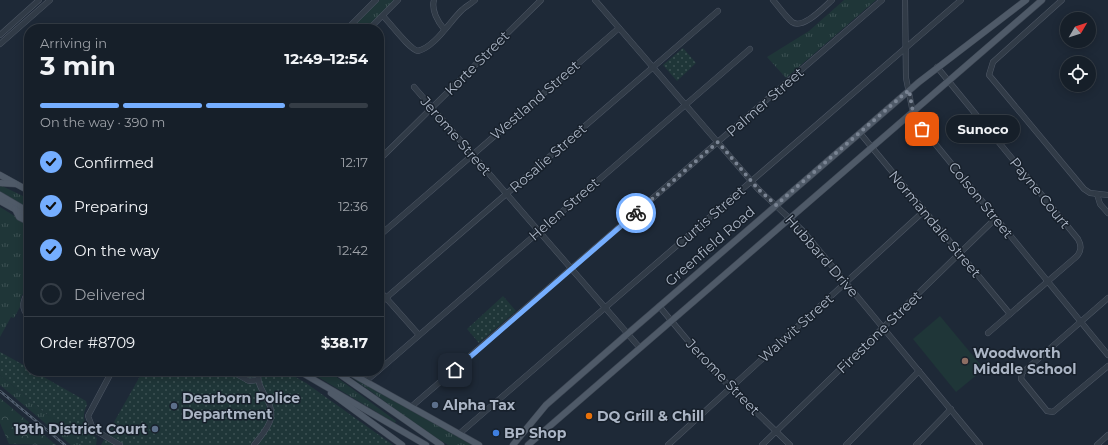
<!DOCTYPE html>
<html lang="en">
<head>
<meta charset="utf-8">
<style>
  body { margin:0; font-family:Montserrat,sans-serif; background:#232c35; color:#f1f3f6; height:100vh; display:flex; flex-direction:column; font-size:15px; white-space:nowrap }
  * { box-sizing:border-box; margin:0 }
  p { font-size:13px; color:#9ea2a8 }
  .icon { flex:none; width:22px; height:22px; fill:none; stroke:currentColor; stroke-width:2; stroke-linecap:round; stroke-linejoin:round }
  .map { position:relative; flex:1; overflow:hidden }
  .side { position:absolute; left:24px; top:24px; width:360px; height:352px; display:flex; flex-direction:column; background:#161f29; border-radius:16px; box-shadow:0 2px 10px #0003,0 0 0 1px #353d46 }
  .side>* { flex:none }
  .needle { width:26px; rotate:51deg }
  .fabs { position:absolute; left:1060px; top:12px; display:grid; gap:8px }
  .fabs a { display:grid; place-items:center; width:36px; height:36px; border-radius:50%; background:#161f29; box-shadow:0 2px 10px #0003,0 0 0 1px #353d46; font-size:20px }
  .pin { position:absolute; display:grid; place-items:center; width:34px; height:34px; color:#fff; margin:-17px; border-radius:8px; box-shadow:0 2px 6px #0006 }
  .courier { position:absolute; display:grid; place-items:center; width:40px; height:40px; margin:-20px; border:3px solid #75aeff; border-radius:50%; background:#fff; color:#222; box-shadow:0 1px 5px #0007 }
  .bubble { position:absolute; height:28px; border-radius:14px; background:#161f29; box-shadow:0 2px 10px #0003,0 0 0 1px #353d46; font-size:13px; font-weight:700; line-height:28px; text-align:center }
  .headline em { font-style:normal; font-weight:700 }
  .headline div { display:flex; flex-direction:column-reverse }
  .headline { display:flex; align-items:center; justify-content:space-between; height:68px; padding:0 16px }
  h1 { font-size:26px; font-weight:700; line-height:30px }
  .bar { display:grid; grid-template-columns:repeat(4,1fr); gap:6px 4px; align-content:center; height:48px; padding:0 16px }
  .bar i { height:5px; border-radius:3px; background:#353d46 }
  .bar .current { background:#75aeff }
  .bar p { grid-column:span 4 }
  .line { display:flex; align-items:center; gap:10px; padding:0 16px; border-top:1px solid #353d46 }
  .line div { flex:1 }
  ol { padding:0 16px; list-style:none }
  li { display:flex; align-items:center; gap:12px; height:44px }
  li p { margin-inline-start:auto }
  li .icon { padding:4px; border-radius:50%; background:#75aeff; color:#111; stroke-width:4 }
  li:last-child { color:#9ea2a8 }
  li i { width:22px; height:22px; border:2px solid #353d46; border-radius:50% }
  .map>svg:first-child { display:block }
  .grass { fill:url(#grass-tufts) }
  .forest { fill:url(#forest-crowns) }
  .park { fill:url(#park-dots) }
  .pitch { fill:#1f3638 }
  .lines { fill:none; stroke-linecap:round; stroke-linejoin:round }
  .minor-casing { stroke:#4f5866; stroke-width:6 }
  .major-casing { stroke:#3b4451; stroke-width:7 }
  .minor { stroke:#313b47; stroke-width:5 }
  .major { stroke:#4f5a68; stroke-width:6 }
  .rail-casing { stroke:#525f6f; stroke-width:2.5 }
  .rail { stroke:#17202b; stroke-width:1; stroke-dasharray:3; stroke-linecap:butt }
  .done { stroke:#7a8493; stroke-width:4; stroke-dasharray:0 7.2 }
  .route { stroke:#75aeff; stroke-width:5 }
  .education-dot { fill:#8d6e63; stroke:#17202b; stroke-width:1.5 }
  .service-dot { fill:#5c6f8a; stroke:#17202b; stroke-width:1.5 }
  .food-dot { fill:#e8710a; stroke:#17202b; stroke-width:1.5 }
  .shop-dot { fill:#3f7fe0; stroke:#17202b; stroke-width:1.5 }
  .labels { text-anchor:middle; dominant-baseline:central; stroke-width:3; stroke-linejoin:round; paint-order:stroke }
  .street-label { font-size:14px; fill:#abb5c5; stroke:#17202b }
  .poi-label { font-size:14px; font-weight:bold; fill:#abb5c5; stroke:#17202b; text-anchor:start }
</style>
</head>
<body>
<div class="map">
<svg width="1108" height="445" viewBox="0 0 1108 445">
  <defs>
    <pattern id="grass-tufts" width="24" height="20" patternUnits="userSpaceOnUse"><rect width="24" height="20" fill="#1f3638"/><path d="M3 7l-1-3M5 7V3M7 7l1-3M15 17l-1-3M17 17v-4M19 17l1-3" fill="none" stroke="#3d5153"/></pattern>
    <pattern id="forest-crowns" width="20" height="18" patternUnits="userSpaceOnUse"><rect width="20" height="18" fill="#1f3638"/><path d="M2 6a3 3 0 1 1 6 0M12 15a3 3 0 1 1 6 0" fill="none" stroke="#3d5153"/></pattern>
    <pattern id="park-dots" width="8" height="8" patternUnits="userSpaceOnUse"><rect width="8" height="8" fill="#1f3638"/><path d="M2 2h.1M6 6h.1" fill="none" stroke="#3d5153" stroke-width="1.8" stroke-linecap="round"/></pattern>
  </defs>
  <rect width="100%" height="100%" fill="#1e2937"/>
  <g class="grass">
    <polygon points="380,0 393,0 393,2 367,29 351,29"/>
    <polygon points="844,0 876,0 786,78 767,57 809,31"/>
    <polygon points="0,185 29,199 29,210 0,194"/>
    <polygon points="0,207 29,225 29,284 21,297 20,307 14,318 11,317 0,337"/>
    <polygon points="308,371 331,373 396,421 395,423"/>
    <polygon points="347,374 472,445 448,445 422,429"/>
    <polygon points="0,375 49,416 53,416 53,419 83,445 71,445 0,385"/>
  </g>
  <polygon class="forest" points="0,398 56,445 9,444 0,423"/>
  <g class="park">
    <polygon points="683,48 696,63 677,81 663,65"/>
    <polygon points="503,296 516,311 479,343 467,329"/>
    <path d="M0 352 29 368V371H33L86 401 87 405C80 418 86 430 97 438L96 445H83L53 419 52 416H49L0 375Z"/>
    <polygon points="143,371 285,371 306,383 393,445 101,445"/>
  </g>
  <polygon class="pitch" points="940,316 984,369 956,392 913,339"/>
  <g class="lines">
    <g class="minor-casing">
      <g id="minor">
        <path d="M434 0C431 10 438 22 444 29"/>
        <polyline points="595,0 758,189 803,231 980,445"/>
        <path d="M773 0C779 7 785 16 792 22 803 30 824 7 832 0"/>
        <polyline points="905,0 906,78 914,118 1108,355"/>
        <polyline points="1062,0 993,62 989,75 1084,189 1090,193 1108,195"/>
        <path d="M383 16C391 24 409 49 418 51 435 47 450 21 462 10 466 6 471 4 475 0"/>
        <polyline points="347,29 376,0"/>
        <polyline points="369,29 398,0"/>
        <polyline points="0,35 39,0"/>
        <polyline points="0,44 50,0"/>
        <path d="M937 67 1078 239C1082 246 1081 252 1076 257L988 333"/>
        <polyline points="414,87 640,348"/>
        <polyline points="860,133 1010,314"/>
        <polyline points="379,160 541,0"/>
        <polyline points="1097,194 1100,204 1108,213"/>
        <polyline points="379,236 619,28"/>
        <path d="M29 290C23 300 20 308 29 317"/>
        <polyline points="379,290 419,335"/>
        <polyline points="1108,298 1022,373 1021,379 1047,411 1053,412 1108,366"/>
        <polyline points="379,304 718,11"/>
        <polyline points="659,306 709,366 790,445"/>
        <polyline points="379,370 750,49"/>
        <polyline points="112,371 88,416 93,429 120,445"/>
        <polyline points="231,371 249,381 257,380"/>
        <polyline points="366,381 378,371"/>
        <polyline points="411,407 882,0"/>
        <polyline points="459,434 961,0"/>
        <path d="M254 445C260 437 269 428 271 418 274 399 254 389 259 371"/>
        <polyline points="668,445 924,211"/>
        <polyline points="762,445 996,218"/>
        <polyline points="846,445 919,371"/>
        <polyline points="916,445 951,409"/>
        <polyline points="1097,445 1108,435"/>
      </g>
    </g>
    <g class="major-casing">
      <g id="major">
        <polyline points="0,175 29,191"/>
        <polyline points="0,183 15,184"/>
        <polyline points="0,195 29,212"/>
        <polyline points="0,201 29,217"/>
        <polyline points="15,209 19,217 29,222"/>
        <polyline points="299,371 426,445"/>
        <polyline points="335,371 441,445"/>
        <polyline points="347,371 479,445"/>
        <polyline points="331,393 402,445"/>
        <polyline points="513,445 546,405 625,336 919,82 1026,0"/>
        <polyline points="528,445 1042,0"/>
      </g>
    </g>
    <use href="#minor" class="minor"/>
    <use href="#major" class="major"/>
    <g class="rail-casing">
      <polyline id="rail" points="0,391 65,445"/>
    </g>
    <use href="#rail" class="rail"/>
  </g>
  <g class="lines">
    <polyline class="done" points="636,213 718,142 758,189 776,205 909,90 914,118 922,129"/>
    <polyline class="route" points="455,370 636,213"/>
  </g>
  <circle class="education-dot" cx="965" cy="361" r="4"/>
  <g class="service-dot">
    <circle cx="435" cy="405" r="4"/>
    <circle cx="174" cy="406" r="4"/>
    <circle cx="155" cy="429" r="4"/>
  </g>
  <circle class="food-dot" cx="589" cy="416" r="4"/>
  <circle class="shop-dot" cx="496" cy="433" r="4"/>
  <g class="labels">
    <g class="street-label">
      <text transform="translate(477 63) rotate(-45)">Korte Street</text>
      <text transform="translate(535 100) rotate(-41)">Westland Street</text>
      <text transform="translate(765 102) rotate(-41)">Palmer Street</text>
      <text transform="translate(456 136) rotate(49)">Jerome Street</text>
      <text transform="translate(548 158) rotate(-41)">Rosalie Street</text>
      <text transform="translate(1040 193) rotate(51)">Payne Court</text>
      <text transform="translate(981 200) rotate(51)">Colson Street</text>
      <text transform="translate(564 209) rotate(-41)">Helen Street</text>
      <text transform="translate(710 217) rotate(-41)">Curtis Street</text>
      <text transform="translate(935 224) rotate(50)">Normandale Street</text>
      <text transform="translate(710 246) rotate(-41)">Greenfield Road</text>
      <text transform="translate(822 256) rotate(49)">Hubbard Drive</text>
      <text transform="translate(796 328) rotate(-42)">Walwit Street</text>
      <text transform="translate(879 332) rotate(-44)">Firestone Street</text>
      <text transform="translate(723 377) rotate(46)">Jerome Street</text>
    </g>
    <g class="poi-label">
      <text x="973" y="353">Woodworth<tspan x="973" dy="16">Middle School</tspan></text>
      <text x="182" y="398">Dearborn Police<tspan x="182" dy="16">Department</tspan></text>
      <text x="443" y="405">Alpha Tax</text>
      <text x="597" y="416">DQ Grill &amp; Chill</text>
      <text x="147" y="429" text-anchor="end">19th District Court</text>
      <text x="504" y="433">BP Shop</text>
    </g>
  </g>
</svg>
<div class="fabs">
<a><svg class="needle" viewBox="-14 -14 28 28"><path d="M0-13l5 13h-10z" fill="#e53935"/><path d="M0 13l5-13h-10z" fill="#9ea2a8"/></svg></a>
<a><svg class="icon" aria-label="locate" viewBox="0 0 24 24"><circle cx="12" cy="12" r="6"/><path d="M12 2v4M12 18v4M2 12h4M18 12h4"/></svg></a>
</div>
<div class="pin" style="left:922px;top:129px;background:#ea580c"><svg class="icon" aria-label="bag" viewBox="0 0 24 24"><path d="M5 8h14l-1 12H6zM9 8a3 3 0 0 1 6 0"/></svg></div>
<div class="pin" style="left:455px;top:370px;background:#1f2937"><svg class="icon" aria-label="home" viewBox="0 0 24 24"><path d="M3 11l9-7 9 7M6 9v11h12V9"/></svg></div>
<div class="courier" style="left:636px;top:213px"><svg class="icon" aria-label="bike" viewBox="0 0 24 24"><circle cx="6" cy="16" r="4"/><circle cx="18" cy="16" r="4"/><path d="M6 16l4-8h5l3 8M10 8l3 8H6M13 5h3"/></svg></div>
<div class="bubble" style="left:946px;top:115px;width:74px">Sunoco</div>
<section class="side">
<div class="headline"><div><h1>3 min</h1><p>Arriving in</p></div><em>12:49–12:54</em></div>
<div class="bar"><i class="current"></i><i class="current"></i><i class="current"></i><i></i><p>On the way · 390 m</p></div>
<ol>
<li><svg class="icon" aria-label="check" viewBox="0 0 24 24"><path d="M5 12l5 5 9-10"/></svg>Confirmed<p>12:17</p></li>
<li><svg class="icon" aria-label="check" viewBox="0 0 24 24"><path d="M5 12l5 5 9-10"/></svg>Preparing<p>12:36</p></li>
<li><svg class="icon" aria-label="check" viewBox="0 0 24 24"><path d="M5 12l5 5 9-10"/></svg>On the way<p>12:42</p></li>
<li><i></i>Delivered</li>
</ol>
<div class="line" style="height:52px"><div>Order #8709</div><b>$38.17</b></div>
</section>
</div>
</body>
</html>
